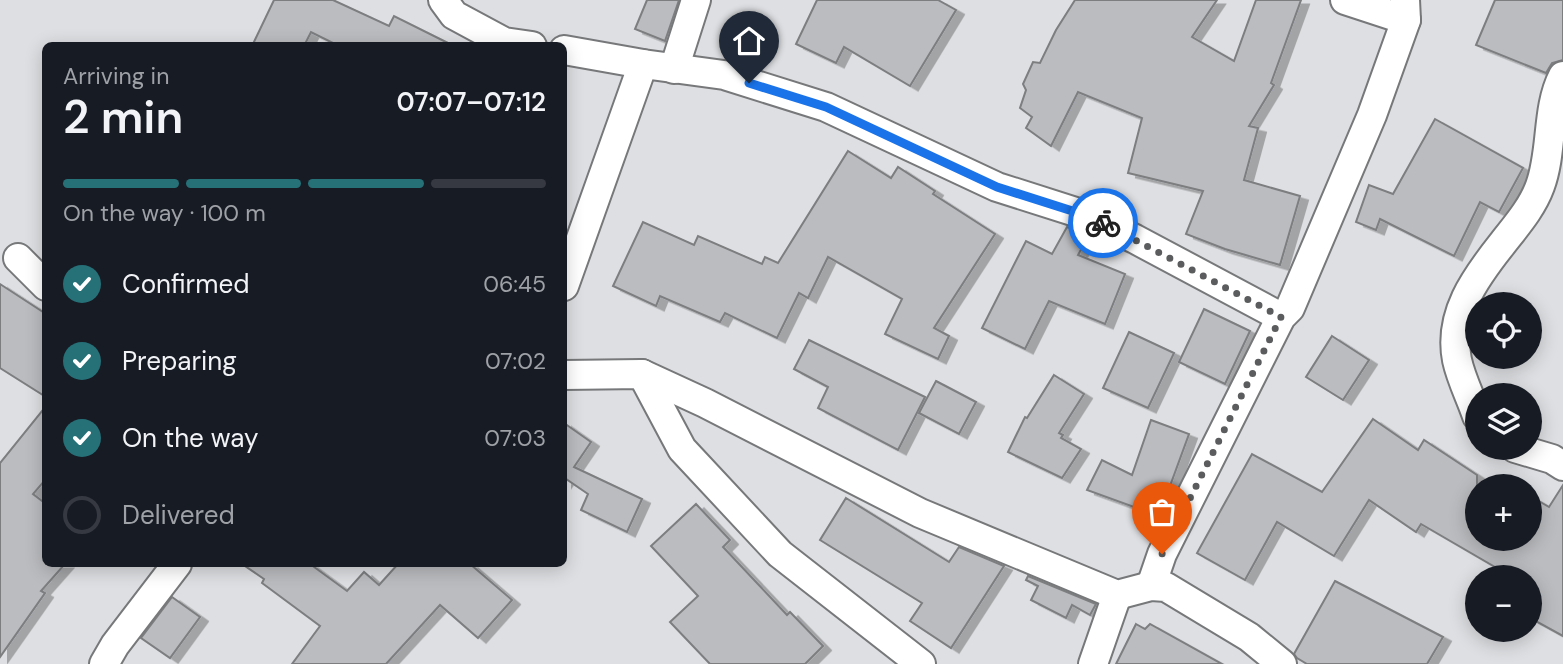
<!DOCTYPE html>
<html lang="en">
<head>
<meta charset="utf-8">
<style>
  body { margin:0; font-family:"DM Sans",sans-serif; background:#20242c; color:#f1f3f6; height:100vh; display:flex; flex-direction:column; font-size:26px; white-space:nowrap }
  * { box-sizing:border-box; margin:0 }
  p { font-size:23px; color:#9ea1a6 }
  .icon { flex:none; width:38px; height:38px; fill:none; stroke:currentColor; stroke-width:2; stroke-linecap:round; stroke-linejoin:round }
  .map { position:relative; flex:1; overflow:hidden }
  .sheet { position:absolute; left:42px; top:42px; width:525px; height:525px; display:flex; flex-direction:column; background:#171b24; border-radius:10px; box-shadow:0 4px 18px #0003 }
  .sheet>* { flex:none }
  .tools { position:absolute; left:1465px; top:292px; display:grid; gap:14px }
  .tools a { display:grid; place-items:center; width:77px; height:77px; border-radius:50%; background:#171b24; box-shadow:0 4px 18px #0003; font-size:35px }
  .pin { position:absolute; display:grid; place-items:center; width:60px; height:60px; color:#fff; margin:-72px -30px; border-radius:50% 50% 50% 0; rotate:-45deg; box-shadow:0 0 7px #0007 }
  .pin .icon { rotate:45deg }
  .courier { position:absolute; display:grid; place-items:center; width:70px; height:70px; margin:-35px; border:5px solid #1a73e8; border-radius:50%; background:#fff; color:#222; box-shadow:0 2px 9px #0007 }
  .summary em { font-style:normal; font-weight:600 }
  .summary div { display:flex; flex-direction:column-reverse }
  .summary { display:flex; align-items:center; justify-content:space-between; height:119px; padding:0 21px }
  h1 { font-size:46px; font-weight:600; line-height:52px }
  .bar { display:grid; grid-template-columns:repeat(4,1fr); gap:10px 7px; align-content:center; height:84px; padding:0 21px }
  .bar i { height:9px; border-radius:5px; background:#363941 }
  .bar .current { background:#267078 }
  .bar p { grid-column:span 4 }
  ol { padding:0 21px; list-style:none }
  li { display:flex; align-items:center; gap:21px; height:77px }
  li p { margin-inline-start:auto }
  li .icon { padding:7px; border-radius:50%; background:#267078; color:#fff; stroke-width:4 }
  li:last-child { color:#9ea1a6 }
  li i { width:38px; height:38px; border:4px solid #363941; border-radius:50% }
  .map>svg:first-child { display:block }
  .building { fill:#bbbcbf; stroke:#7c7e80; stroke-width:2; filter:url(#shadow) }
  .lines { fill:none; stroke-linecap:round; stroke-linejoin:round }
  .minor-casing { stroke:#76787a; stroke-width:32 }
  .minor { stroke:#fff; stroke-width:28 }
  .done { stroke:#5b5c5d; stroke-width:7; stroke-dasharray:0 12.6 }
  .route { stroke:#1a73e8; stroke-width:9 }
</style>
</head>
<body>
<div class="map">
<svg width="1563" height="664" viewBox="0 0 1563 664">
  <defs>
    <filter id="shadow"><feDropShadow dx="8" dy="4.5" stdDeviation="0" flood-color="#0004"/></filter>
  </defs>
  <rect width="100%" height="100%" fill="#dedfe2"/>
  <g class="building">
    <polygon points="274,0 333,0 389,26 394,16 454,46 339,46 311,32 304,46 252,46"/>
    <polygon points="647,0 679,0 665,41 635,29"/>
    <polygon points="817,0 938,0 956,10 910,86 844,47 836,63 796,44"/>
    <polygon points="1075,0 1217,0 1192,37 1234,61 1256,0 1301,0 1271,83 1274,85 1249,126 1258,128 1244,180 1300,196 1280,265 1225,249 1186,234 1203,191 1128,173 1142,118 1078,92 1051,146 1026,128 1032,117 1020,108 1026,90 1023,84 1033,62 1040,63 1056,30"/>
    <polygon points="1495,0 1563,0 1563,60 1552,63 1546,73 1476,45"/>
    <polygon points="1435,119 1523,168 1499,212 1480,202 1454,256 1380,219 1376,230 1356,222 1369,185 1393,194"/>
    <polygon points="848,151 891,178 898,167 935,191 933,194 995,234 934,328 949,336 938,359 885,334 902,299 828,257 808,298 799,293 777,338 725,313 720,322 660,296 656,306 613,286 643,222 694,245 698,236 762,264 765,257 778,263"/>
    <polygon points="1067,227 1089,235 1078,255 1125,274 1105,324 1049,301 1025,349 982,328 1026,241 1052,254"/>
    <polygon points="0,284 46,314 46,397 0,368"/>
    <polygon points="1204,309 1250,331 1225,384 1179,362"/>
    <polygon points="1129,332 1174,353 1148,408 1103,388"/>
    <polygon points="1332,336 1369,360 1343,400 1306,377"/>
    <polygon points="809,340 925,397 898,450 818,408 828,387 794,369"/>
    <polygon points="1054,375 1084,394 1059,433 1063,435 1061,438 1081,449 1062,478 1008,452 1025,417 1027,418"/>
    <polygon points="936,381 976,402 959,434 919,413"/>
    <polygon points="46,406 46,479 33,494 46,504 46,564 65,564 41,591 45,593 0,657 0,463"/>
    <polygon points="1373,419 1418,450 1424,440 1477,475 1477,539 1530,539 1530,496 1549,507 1563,485 1563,636 1530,618 1530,578 1514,578 1421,524 1416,532 1369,500 1334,556 1277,522 1245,580 1197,553 1252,454 1322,492"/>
    <polygon points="1151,420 1189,434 1159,516 1087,490 1102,460 1132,475"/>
    <polygon points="564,423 591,442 574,467 642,499 627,532 581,510 588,494 566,479 564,482"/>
    <polygon points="846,498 949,562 959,547 1004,566 951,648 910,621 922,603 820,540"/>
    <polygon points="696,504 730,540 723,547 787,615 790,612 823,646 805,664 710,664 670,622 698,596 651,546"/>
    <polygon points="242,564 310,564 347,591 364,572 379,585 398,564 470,564 512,600 478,638 440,605 386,664 292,664 320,626 262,583 264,579"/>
    <polygon points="1028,576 1096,604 1090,615 1072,605 1066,618 1031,600 1038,586 1026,580"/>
    <polygon points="1335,581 1443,637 1427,664 1307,664 1297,658 1294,654"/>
    <polygon points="172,597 200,617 170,658 141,638"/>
    <polygon points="1136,624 1145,629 1150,624 1222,664 1116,664"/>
  </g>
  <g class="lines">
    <g class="minor-casing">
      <g id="minor">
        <polyline points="443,0 454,15 504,42 532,46"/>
        <polyline points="1345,0 1406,20"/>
        <polyline points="564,50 643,64 724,75 826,107 997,187 1085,215 1135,239 1281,317"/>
        <polyline points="674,69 696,0"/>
        <polyline points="18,258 46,286"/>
        <polyline points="564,286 643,64"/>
        <polyline points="642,374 682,449 780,554 921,664"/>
        <polyline points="564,375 642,374 705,403 920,513 1117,595 1151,586 1166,587 1249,637 1282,664"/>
        <path d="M1477 416C1471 398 1461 379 1457 360 1448 315 1475 278 1502 244 1516 226 1532 208 1540 186 1553 151 1546 109 1563 76"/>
        <polyline points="1515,448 1552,459 1563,466"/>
        <polyline points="1151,586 1162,554 1281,317 1290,308 1372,115 1406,20 1405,0"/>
        <polyline points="104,664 115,645 177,564"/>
        <polyline points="1093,664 1117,595"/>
      </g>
    </g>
    <use href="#minor" class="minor"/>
  </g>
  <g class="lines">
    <polyline class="done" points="1103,223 1281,317 1162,554"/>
    <polyline class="route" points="749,83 826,107 997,187 1085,215 1103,223"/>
  </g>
</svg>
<div class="tools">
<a><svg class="icon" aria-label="locate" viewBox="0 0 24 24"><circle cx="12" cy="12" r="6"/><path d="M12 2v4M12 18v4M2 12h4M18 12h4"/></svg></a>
<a><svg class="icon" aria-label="layers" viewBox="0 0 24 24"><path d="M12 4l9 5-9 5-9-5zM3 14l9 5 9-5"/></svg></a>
<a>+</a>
<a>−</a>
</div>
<div class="pin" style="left:1162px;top:554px;background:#ea580c"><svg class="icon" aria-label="bag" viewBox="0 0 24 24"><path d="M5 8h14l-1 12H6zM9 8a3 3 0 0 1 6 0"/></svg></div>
<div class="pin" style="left:749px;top:83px;background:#1f2937"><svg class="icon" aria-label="home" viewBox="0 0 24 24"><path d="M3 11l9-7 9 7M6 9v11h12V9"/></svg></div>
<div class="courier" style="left:1103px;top:223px"><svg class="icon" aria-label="bike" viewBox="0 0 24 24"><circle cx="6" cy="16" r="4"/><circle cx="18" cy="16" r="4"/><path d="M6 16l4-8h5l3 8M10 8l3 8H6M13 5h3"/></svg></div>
<section class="sheet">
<div class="summary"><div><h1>2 min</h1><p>Arriving in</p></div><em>07:07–07:12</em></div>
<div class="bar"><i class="current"></i><i class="current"></i><i class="current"></i><i></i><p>On the way · 100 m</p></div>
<ol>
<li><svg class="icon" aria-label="check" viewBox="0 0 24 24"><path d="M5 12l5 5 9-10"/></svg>Confirmed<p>06:45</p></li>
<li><svg class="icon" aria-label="check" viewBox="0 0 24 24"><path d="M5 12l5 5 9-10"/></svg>Preparing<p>07:02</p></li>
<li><svg class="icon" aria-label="check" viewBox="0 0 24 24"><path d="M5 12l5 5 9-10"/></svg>On the way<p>07:03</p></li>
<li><i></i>Delivered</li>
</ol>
</section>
</div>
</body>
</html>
